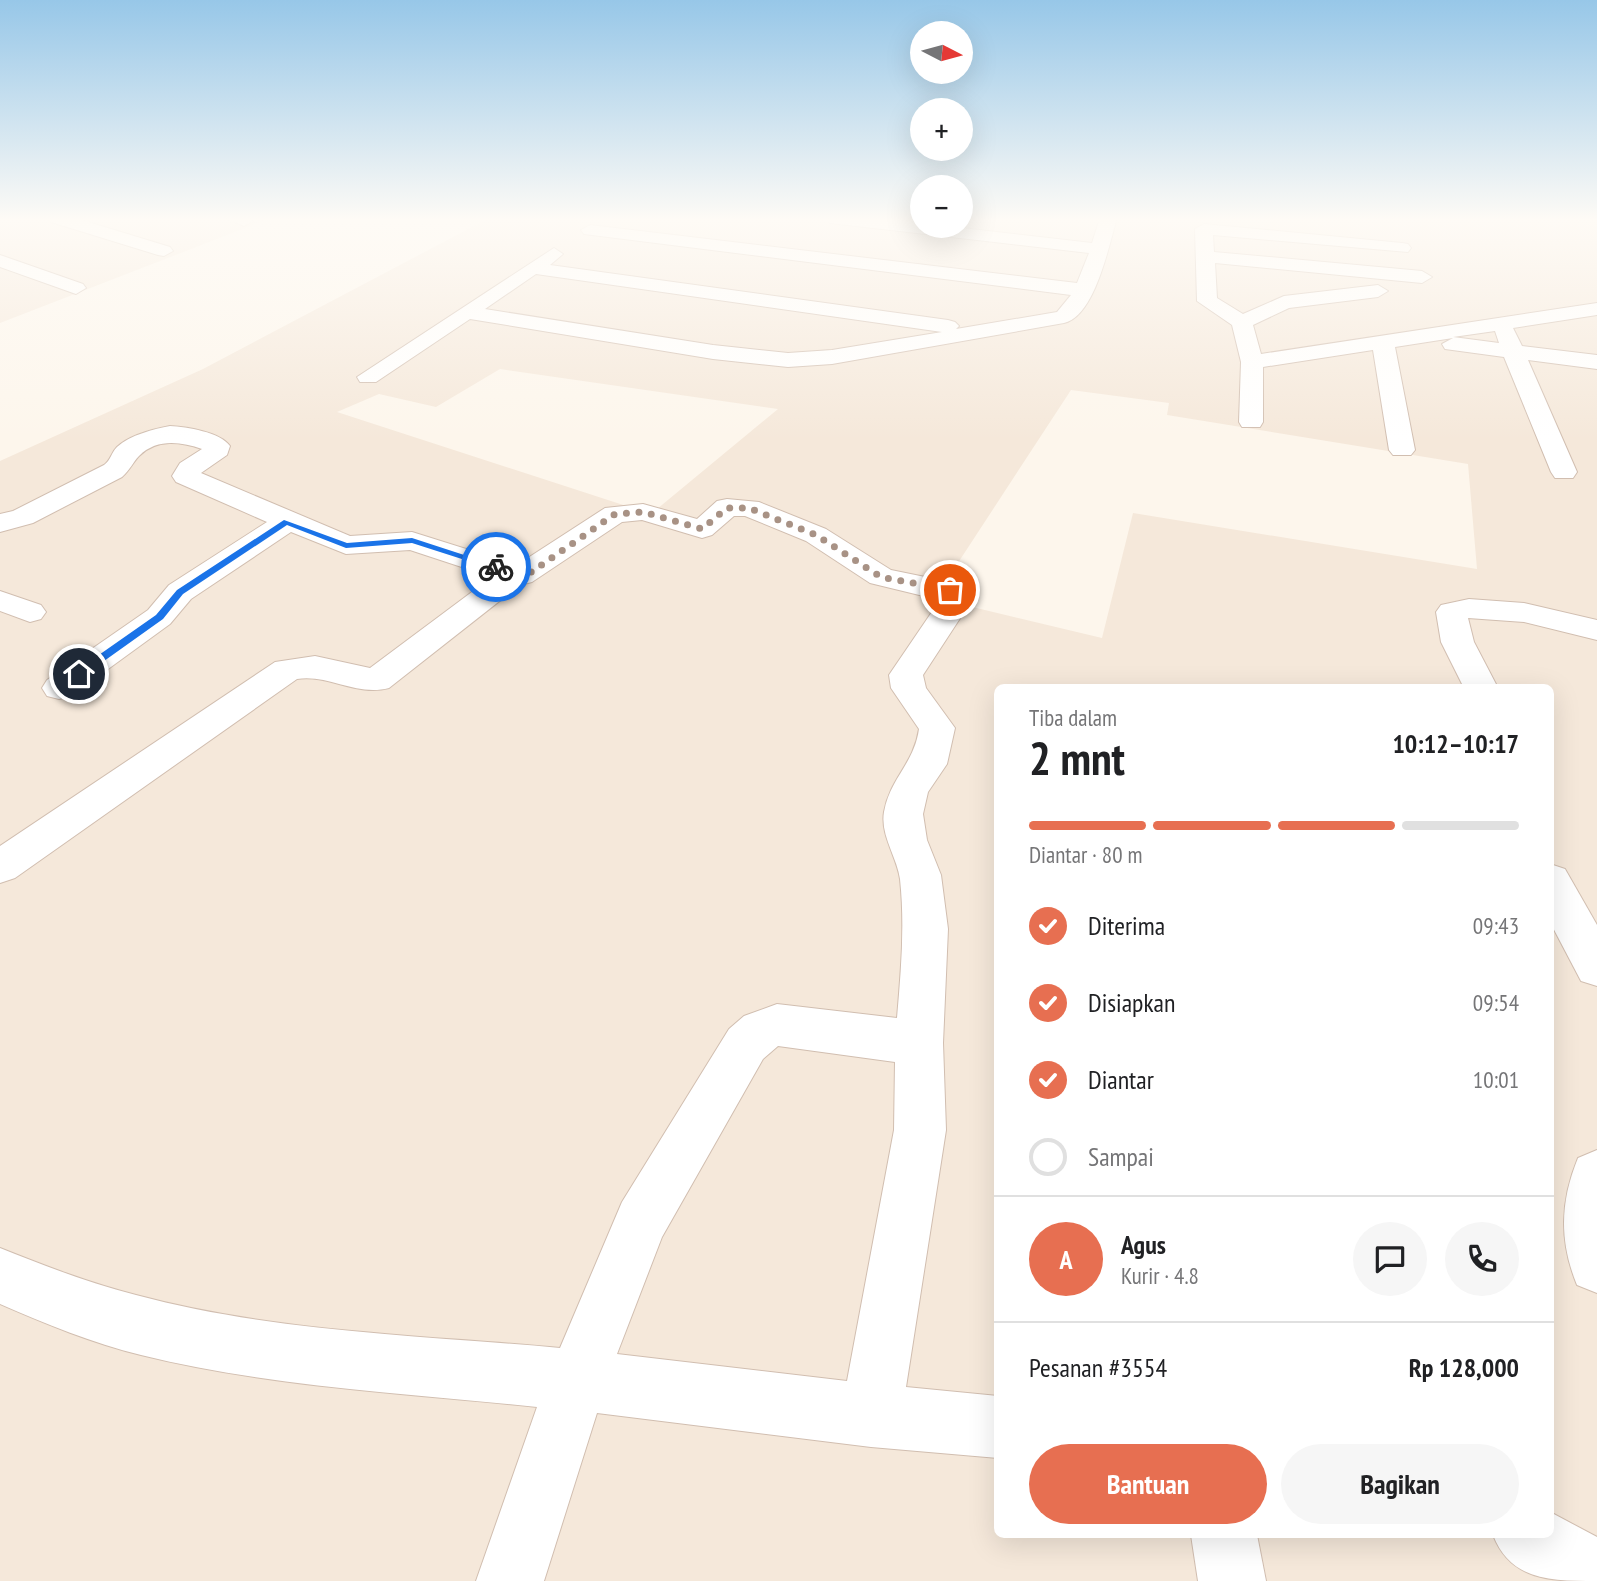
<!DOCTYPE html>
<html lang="id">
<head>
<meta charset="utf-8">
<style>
  body { margin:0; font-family:"PT Sans Narrow",sans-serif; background:#f6f6f6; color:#202124; height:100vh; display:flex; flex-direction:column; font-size:26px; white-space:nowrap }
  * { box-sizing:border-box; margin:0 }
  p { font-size:23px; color:#757577 }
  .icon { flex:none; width:38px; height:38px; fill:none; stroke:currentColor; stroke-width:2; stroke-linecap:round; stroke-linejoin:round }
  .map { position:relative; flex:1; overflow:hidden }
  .drawer { position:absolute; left:994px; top:684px; width:560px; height:854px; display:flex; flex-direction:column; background:#fff; border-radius:10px; box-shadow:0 7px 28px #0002 }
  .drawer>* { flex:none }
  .needle { width:46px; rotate:96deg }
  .buttons { position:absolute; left:910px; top:21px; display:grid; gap:14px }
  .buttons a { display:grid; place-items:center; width:63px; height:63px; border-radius:50%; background:#fff; box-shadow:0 7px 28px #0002; font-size:35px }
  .pin { position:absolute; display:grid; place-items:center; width:60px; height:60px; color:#fff; margin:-30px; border:4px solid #fff; border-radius:50%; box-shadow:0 2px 7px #0007 }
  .courier { position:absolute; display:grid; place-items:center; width:70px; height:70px; margin:-35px; border:5px solid #1a73e8; border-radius:50%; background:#fff; color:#222; box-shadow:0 2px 9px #0007 }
  .head em { font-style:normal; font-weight:700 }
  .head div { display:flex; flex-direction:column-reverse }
  .head { display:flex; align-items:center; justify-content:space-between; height:119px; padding:0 35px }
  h1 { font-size:46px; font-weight:700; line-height:52px }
  .bar { display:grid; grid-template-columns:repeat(4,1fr); gap:10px 7px; align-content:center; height:84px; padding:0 35px }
  .bar i { height:9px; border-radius:5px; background:#e0e0e0 }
  .bar .active { background:#e76f51 }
  .bar p { grid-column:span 4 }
  .line { display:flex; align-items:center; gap:18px; padding:0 35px; border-top:2px solid #e0e0e0 }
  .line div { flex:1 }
  .round { display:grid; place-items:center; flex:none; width:74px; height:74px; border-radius:37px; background:#f6f6f6 }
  ol { padding:0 35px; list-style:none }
  li { display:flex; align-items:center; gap:21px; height:77px }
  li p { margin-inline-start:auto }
  li .icon { padding:7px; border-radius:50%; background:#e76f51; color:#fff; stroke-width:4 }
  li:last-child { color:#757577 }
  li i { width:38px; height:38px; border:4px solid #e0e0e0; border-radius:50% }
  .primary-button { display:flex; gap:14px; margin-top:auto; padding:14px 35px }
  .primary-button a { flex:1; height:80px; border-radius:42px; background:#e76f51; color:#fff; font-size:28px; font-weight:700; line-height:80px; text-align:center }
  .primary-button a+a { background:#f6f6f6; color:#202124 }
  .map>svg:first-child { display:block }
  .residential { fill:#f5e8da; fill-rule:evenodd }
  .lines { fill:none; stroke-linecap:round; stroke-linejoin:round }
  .minor-casing { stroke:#d1beb0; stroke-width:2 }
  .minor { fill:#fff; fill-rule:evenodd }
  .route { fill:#1a73e8 }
  .done { stroke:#a89285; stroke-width:7; stroke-dasharray:0 12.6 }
</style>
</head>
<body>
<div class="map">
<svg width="1597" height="1581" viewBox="0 0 1597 1581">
  <rect width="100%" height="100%" fill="#fdf6ec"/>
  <g class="residential">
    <polygon points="0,218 271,218 0,323"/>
    <path d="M489 218H922V226H961V218H1597V1581H0V461L203 369ZM500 369 778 409 651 514 337 412 379 394 436 407ZM1071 390 1169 403 1167 415 1468 464 1477 569 1133 513 1102 638 935 598ZM998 688H1550V1535H998Z"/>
  </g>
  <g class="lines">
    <g class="minor-casing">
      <g id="minor">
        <polygon points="49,218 75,218 170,247 173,251 164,256 158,255 51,222"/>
        <polygon points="226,218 251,218 253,221 244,226"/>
        <path d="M822 218H876L1092 243 1100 218H1117C1109 245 1095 316 1064 323L832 364 788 367 713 359 470 319 376 382H360L357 377 554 248 563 254 550 265 948 320 955 322 959 326 956 329 1057 312 1071 295 584 234 581 230 590 225 1077 283 1089 253 830 223ZM536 274 942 332 832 350 788 353 713 345 485 309Z"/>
        <path d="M1204 224 1402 243 1408 244 1411 248 1408 252 1213 235 1214 252 1422 271 1432 277 1422 283 1215 263 1217 298 1243 314 1284 296 1378 285 1388 291 1378 297 1289 308 1253 325 1261 354 1597 303V315L1513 328 1522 346 1597 355V369L1528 360 1577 472 1573 478H1555L1551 472 1504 357 1445 349 1442 344 1453 338 1395 347 1415 450 1411 455H1393L1389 450 1373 350 1263 367V422L1260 427H1242L1239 422 1241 362 1232 325 1197 301 1195 229ZM1495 331 1499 343 1453 337Z"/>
        <polygon points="0,255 83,284 86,288 76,294 0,267"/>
        <path d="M170 426C187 427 220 432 230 446L227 455 201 473 350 536 412 532 517 565 605 508 643 504 697 519 717 501 727 499 759 502 826 529 891 570 964 585 972 600 923 675 926 688 955 728 947 764 928 792 923 814 927 840 941 875 948 929 943 1043 946 1130 906 1387 998 1396V1458L871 1447 597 1413 544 1581H476L537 1407C404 1393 271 1387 141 1355 92 1343 46 1324 0 1304V1248C45 1266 89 1283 136 1295 273 1332 419 1335 560 1348L622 1202 729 1029 744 1016 777 1004 897 1018C901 971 905 926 900 879 897 857 880 835 884 812 890 778 914 764 919 729L891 688 889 675 940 600 870 583 806 541 745 516H734L712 535 702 538 642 520 622 522 532 582 520 585 389 688C357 697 329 674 297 679L15 878 0 883V846L275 662 315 656 370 668 492 577 410 550 346 554 291 532 191 599 170 624 71 696 59 699 47 696 42 688 47 680 148 610 169 585 267 522 176 482 172 476 180 463 202 449C181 442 157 438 139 456 133 462 130 470 122 477L33 523 0 532V514L13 511 104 465C111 460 111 453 117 447 130 435 154 429 170 426ZM778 1046 895 1062 894 1130 847 1381 617 1354 662 1237 763 1059Z"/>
        <polygon points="0,591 41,605 46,612 41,619 30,622 0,611"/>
        <polygon points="1469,599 1524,603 1597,620 1597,640 1524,622 1468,618 1474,642 1498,688 1464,688 1441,642 1436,612 1441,605"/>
        <polygon points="1550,864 1565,869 1597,925 1597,986 1581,981 1550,922"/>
        <path d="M1597 1150V1293L1577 1285C1559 1241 1560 1202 1578 1158Z"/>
        <path d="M1550 1512 1597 1537V1581C1551 1581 1511 1581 1493 1535H1550Z"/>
        <polygon points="1191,1535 1257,1535 1266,1581 1198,1581"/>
      </g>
    </g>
    <use href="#minor" class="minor"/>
  </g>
  <linearGradient id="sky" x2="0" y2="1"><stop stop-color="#97c7e8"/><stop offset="0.5" stop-color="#fefbf6"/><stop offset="1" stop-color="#fefbf6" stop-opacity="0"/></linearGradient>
  <rect width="1597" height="440" fill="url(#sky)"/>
  <polygon class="route" points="284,520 347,543 412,538 501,567 493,569 412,543 346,548 287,525 183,594 163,619 83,676 76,676 76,671 156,615 177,590"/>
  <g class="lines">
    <polyline class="done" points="496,567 514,575 527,575 615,514 643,512 702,529 727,508 749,508 816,535 881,577 950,590"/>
  </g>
</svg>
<div class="buttons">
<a><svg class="needle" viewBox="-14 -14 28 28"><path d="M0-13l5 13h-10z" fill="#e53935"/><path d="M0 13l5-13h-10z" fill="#757577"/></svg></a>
<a>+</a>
<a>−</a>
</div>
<div class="pin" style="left:950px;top:590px;background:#ea580c"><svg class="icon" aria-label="bag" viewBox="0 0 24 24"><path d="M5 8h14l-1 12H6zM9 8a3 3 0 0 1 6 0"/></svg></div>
<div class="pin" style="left:79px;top:674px;background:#1f2937"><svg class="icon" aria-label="home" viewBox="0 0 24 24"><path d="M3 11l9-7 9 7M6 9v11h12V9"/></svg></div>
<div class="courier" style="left:496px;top:567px"><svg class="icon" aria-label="bike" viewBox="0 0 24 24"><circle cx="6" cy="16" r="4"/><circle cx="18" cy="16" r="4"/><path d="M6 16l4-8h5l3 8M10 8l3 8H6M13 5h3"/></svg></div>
<section class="drawer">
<div class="head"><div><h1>2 mnt</h1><p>Tiba dalam</p></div><em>10:12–10:17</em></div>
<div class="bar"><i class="active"></i><i class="active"></i><i class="active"></i><i></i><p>Diantar · 80 m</p></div>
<ol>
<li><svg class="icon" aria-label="check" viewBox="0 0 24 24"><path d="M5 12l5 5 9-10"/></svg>Diterima<p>09:43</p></li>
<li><svg class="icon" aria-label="check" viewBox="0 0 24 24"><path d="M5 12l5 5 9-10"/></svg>Disiapkan<p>09:54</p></li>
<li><svg class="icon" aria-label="check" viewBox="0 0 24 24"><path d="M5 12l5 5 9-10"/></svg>Diantar<p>10:01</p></li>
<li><i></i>Sampai</li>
</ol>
<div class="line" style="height:126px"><b class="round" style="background:#e76f51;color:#fff">A</b><div><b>Agus</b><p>Kurir · 4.8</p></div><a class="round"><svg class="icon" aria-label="chat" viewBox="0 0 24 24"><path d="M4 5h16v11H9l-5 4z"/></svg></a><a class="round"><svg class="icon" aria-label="phone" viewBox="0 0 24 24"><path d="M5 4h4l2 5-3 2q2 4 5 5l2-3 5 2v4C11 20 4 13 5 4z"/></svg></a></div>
<div class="line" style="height:91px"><div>Pesanan #3554</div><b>Rp 128,000</b></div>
<div class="primary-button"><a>Bantuan</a><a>Bagikan</a></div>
</section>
</div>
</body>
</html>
